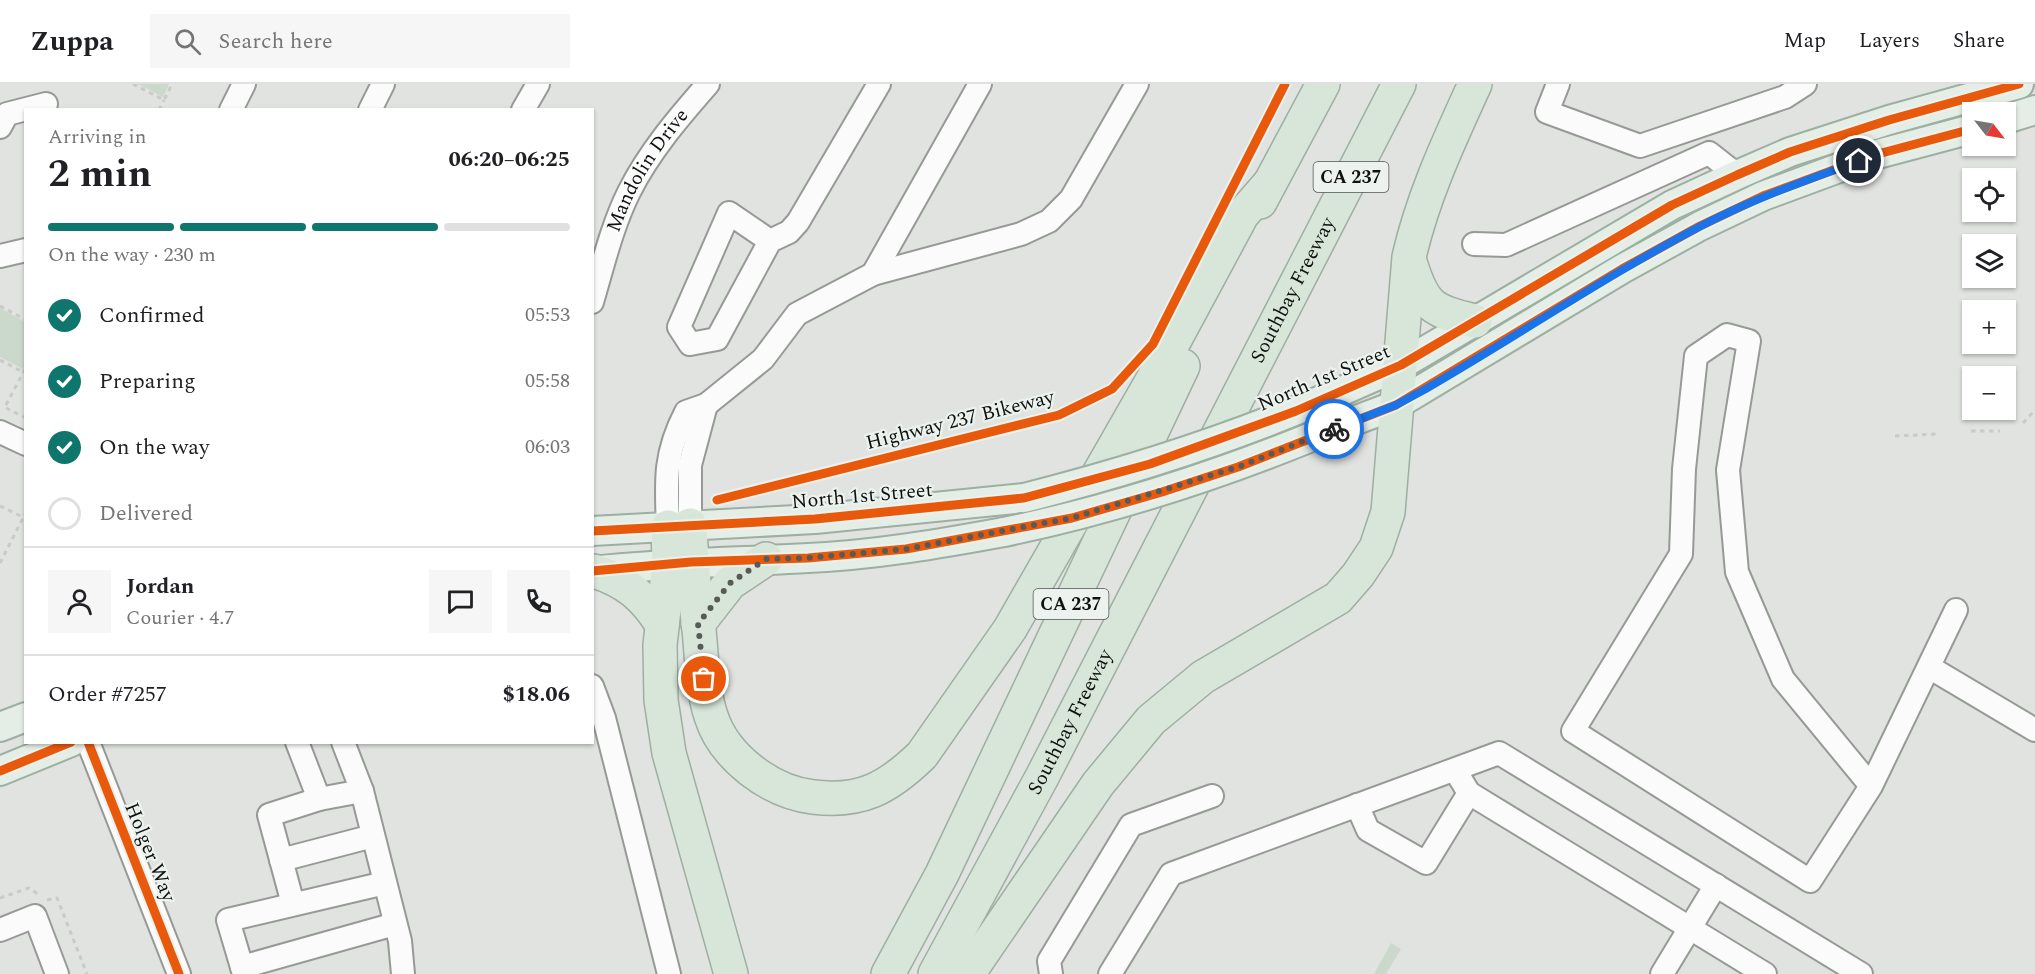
<!DOCTYPE html>
<html lang="en">
<head>
<meta charset="utf-8">
<style>
  body { margin:0; font-family:Spectral,serif; background:#f6f6f6; color:#202124; height:100vh; display:flex; flex-direction:column; font-size:22px; white-space:nowrap }
  * { box-sizing:border-box; margin:0 }
  p { font-size:20px; color:#757577 }
  .icon { flex:none; width:33px; height:33px; fill:none; stroke:currentColor; stroke-width:2; stroke-linecap:round; stroke-linejoin:round }
  .map { position:relative; flex:1; overflow:hidden }
  .drawer { position:absolute; left:24px; top:24px; width:570px; height:636px; display:flex; flex-direction:column; background:#fff; border-radius:0px; box-shadow:0 2px 4px #0004 }
  .drawer>* { flex:none }
  .needle { width:39px; rotate:121deg }
  .controls { position:absolute; left:1962px; top:18px; display:grid; gap:12px }
  .controls a { display:grid; place-items:center; width:54px; height:54px; border-radius:0px; background:#fff; box-shadow:0 2px 4px #0004; font-size:30px }
  .pin { position:absolute; display:grid; place-items:center; width:51px; height:51px; color:#fff; margin:-26px; border:3px solid #fff; border-radius:50%; box-shadow:0 2px 6px #0007 }
  .courier { position:absolute; display:grid; place-items:center; width:60px; height:60px; margin:-30px; border:4px solid #1a73e8; border-radius:50%; background:#fff; color:#222; box-shadow:0 2px 8px #0007 }
  .headline em { font-style:normal; font-weight:700 }
  .headline div { display:flex; flex-direction:column-reverse }
  .headline { display:flex; align-items:center; justify-content:space-between; height:102px; padding:0 24px }
  h1 { font-size:39px; font-weight:700; line-height:45px }
  .bar { display:grid; grid-template-columns:repeat(4,1fr); gap:9px 6px; align-content:center; height:72px; padding:0 24px }
  .bar i { height:8px; border-radius:4px; background:#e0e0e0 }
  .bar .on { background:#0f766e }
  .bar p { grid-column:span 4 }
  .line { display:flex; align-items:center; gap:15px; padding:0 24px; border-top:2px solid #e0e0e0 }
  .line div { flex:1 }
  .round { display:grid; place-items:center; flex:none; width:63px; height:63px; border-radius:0px; background:#f6f6f6 }
  ol { padding:0 24px; list-style:none }
  li { display:flex; align-items:center; gap:18px; height:66px }
  li p { margin-inline-start:auto }
  li .icon { padding:6px; border-radius:50%; background:#0f766e; color:#fff; stroke-width:4 }
  li:last-child { color:#757577 }
  li i { width:33px; height:33px; border:3px solid #e0e0e0; border-radius:50% }
  header { display:flex; align-items:center; gap:36px; box-sizing:border-box; height:84px; padding:0 30px; background:#fff; border-bottom:2px solid #e0e0e0 }
  header strong { font-size:28px }
  nav { display:flex; gap:33px; margin-inline-start:auto; font-size:21px }
  .search { width:420px; height:54px; background:#f6f6f6; display:flex; align-items:center; gap:15px; box-sizing:border-box; padding:0 21px; border-radius:0px; color:#757577; font-size:22px }
  .map>svg:first-child { display:block }
  .green { fill:#cad9cc }
  .lines { fill:none; stroke-linecap:round; stroke-linejoin:round }
  .minor-casing { stroke:#979997; stroke-width:26 }
  .major-casing { stroke:#9dafa1; stroke-width:32 }
  .highway-casing { stroke:#9dafa1; stroke-width:36 }
  .path { stroke:#c9cac9; stroke-width:3; stroke-dasharray:4.5 4.5; stroke-linecap:butt }
  .minor { stroke:#fafbfa; stroke-width:22 }
  .major { stroke:#e4eee7; stroke-width:28 }
  .highway { stroke:#d7e6d9; stroke-width:33 }
  .major-bridge-casing { stroke:#9dafa1; stroke-width:32; stroke-linecap:butt }
  .major-bridge { stroke:#e4eee7; stroke-width:28 }
  .cycleway-casing { stroke:#ecf2ed; stroke-width:13 }
  .cycleway { stroke:#e8590c; stroke-width:9 }
  .done { stroke:#585a58; stroke-width:6; stroke-dasharray:0 10.8 }
  .route { stroke:#1a73e8; stroke-width:8 }
  .labels { text-anchor:middle; dominant-baseline:central; stroke-width:4.5; stroke-linejoin:round; paint-order:stroke }
  .shield { fill:#ecf2ed; stroke:#515452; stroke-width:1.5 }
  .shield-label { font-size:18px; font-weight:bold; fill:#0f110f }
  .street-label { font-size:20px; fill:#0f110f; stroke:#ecf2ed }
</style>
</head>
<body>
<header>
<strong>Zuppa</strong>
<div class="search"><svg class="icon" aria-label="search" viewBox="0 0 24 24"><circle cx="10" cy="10" r="6"/><path d="M15 15l6 6"/></svg>Search here</div>
<nav><a>Map</a><a>Layers</a><a>Share</a></nav>
</header>
<div class="map">
<svg width="2035" height="890" viewBox="0 0 2035 890">
  <rect width="100%" height="100%" fill="#e0e3e0"/>
  <g class="green">
    <polygon points="138,0 169,0 163,13"/>
    <polygon points="0,224 25,238 25,280 23,285 0,273"/>
    <polygon points="1391,859 1401,865 1386,890 1374,890"/>
  </g>
  <g class="lines">
    <g class="minor-casing">
      <g id="minor">
        <polyline points="1558,0 1547,28 1640,62 1785,13 1805,0"/>
        <polyline points="231,26 244,0"/>
        <polyline points="370,26 383,0"/>
        <polyline points="523,26 538,0"/>
        <polyline points="0,43 7,30 46,20"/>
        <polyline points="770,157 729,129 679,243 690,260 717,255 770,157 789,148 798,138 879,0"/>
        <polyline points="1474,160 1506,161 1709,69 1737,91"/>
        <polyline points="0,172 26,166"/>
        <polyline points="873,190 980,0"/>
        <path id="s1" d="M592 218C603 181 612 142 629 108 649 68 679 33 708 0"/>
        <polyline points="0,348 26,360"/>
        <polyline points="690,441 690,381 706,321"/>
        <path d="M668 443C666 397 664 370 686 328L706 321 763 275 797 230 873 190 1021 150 1049 137 1071 115 1137 0"/>
        <polyline points="1929,583 2035,646"/>
        <polyline points="592,602 604,634 669,890"/>
        <polyline points="88,658 179,890"/>
        <polyline points="297,658 319,715"/>
        <polyline points="343,658 362,707 400,857 403,890"/>
        <polyline points="1455,686 1469,709 1765,890"/>
        <polyline points="1871,702 1783,595 1737,488 1728,386 1749,257 1727,251 1696,272 1684,385 1681,470 1573,647 1810,797 1871,702 1956,526"/>
        <polyline points="1357,721 1368,746 1426,779 1469,709"/>
        <polyline points="281,776 373,752"/>
        <polyline points="293,820 269,731 319,715 362,707"/>
        <polyline points="0,846 35,832 57,890"/>
        <polyline points="242,883 395,840"/>
        <polyline points="244,890 228,836 385,799"/>
        <polyline points="1051,890 1049,877 1131,741 1212,712"/>
        <polyline points="1110,890 1171,790 1499,669 1861,890"/>
        <polyline points="1662,890 1716,801"/>
      </g>
    </g>
    <g class="major-casing">
      <g id="major">
        <polyline points="2006,35 2035,26"/>
        <polyline points="1326,314 1401,281 1672,121 1737,91 1790,68 1889,36 2019,0"/>
        <polyline points="1314,352 1396,321 1622,185 1700,142 1763,112 1874,71 1972,45"/>
        <polyline points="592,447 815,435 1024,414"/>
        <path d="M592 487C665 479 736 478 808 474 874 471 939 460 1004 448"/>
        <polyline points="0,643 26,633"/>
        <polyline points="0,687 71,658"/>
      </g>
    </g>
    <g class="highway-casing">
      <g id="highway">
        <polyline points="1260,118 1323,0"/>
        <path d="M1411 181C1424 223 1433 227 1475 237"/>
        <path d="M690 441C691 477 695 511 699 546 702 574 702 605 711 632 724 673 770 708 813 713 861 719 888 704 922 671L1010 545 1164 276 1242 131 1269 100"/>
        <polyline points="668,443 669,480 660,561 661,616 669,669 731,890"/>
        <path d="M594 487C626 497 645 513 662 541"/>
        <polyline points="698,540 730,499 766,475"/>
        <polyline points="888,890 942,790 1183,282"/>
        <path id="s2" d="M935 890 1042 693 1399 0"/>
        <path d="M968 890 1098 700 1151 636 1203 593 1338 514 1358 491 1376 464 1388 428 1409 173C1423 112 1449 57 1475 0"/>
      </g>
    </g>
    <g class="path">
      <polyline points="133,0 164,16 172,0"/>
      <polyline points="159,26 164,16"/>
      <polyline points="0,222 26,236"/>
      <polyline points="0,276 23,288"/>
      <polyline points="6,321 26,283"/>
      <polyline points="6,324 26,334"/>
      <polyline points="2023,339 2035,326"/>
      <polyline points="1971,347 2000,347"/>
      <polyline points="1895,352 1938,350"/>
      <polyline points="0,422 23,433"/>
      <polyline points="0,479 26,428"/>
      <polyline points="0,814 29,804 41,812"/>
      <polyline points="47,816 57,814 87,890"/>
    </g>
    <use href="#minor" class="minor"/>
    <use href="#major" class="major"/>
    <use href="#highway" class="highway"/>
    <g class="major-bridge-casing">
      <g id="major-bridge">
        <path d="M1024 414C1127 388 1228 356 1326 314"/>
        <path d="M1004 448C1111 426 1213 393 1314 352"/>
      </g>
    </g>
    <use href="#major-bridge" class="major-bridge"/>
    <g class="cycleway-casing">
      <g id="cycleway">
        <polyline points="717,416 1059,331 1112,305 1153,260 1285,0"/>
        <polyline points="592,447 815,435 1024,414 1150,380 1296,327 1401,281 1672,121 1737,91 1790,68 1889,36 2019,0"/>
        <polyline points="592,487 691,478 808,474 906,465 1072,434 1162,408 1238,383 1396,321 1622,185 1700,142 1763,112 1874,71 1972,45"/>
        <polyline points="88,658 179,890"/>
        <polyline points="0,687 71,658"/>
      </g>
    </g>
    <use href="#cycleway" class="cycleway"/>
  </g>
  <g class="lines">
    <polyline class="done" points="704,595 698,540 730,499 766,475 808,474 906,465 1072,434 1238,383 1334,345"/>
    <path class="route" d="M1334 345 1396 321 1424 306C1516 253 1604 193 1699 143 1750 116 1804 97 1859 77"/>
  </g>
  <g class="labels">
    <g class="shield">
      <rect x="1313.5" y="78" width="75" height="30" rx="4.5"/>
      <rect x="1033.5" y="505" width="75" height="30" rx="4.5"/>
    </g>
    <g class="shield-label">
      <text x="1351" y="93">CA 237</text>
      <text x="1071" y="520">CA 237</text>
    </g>
    <g class="street-label">
      <text stroke="none"><textPath href="#s1" startOffset="144">Mandolin Drive</textPath></text>
      <text stroke="none"><textPath href="#s2" startOffset="772">Southbay Freeway</textPath></text>
      <text transform="translate(1324 294) rotate(-23)">North 1st Street</text>
      <text transform="translate(960 336) rotate(-14)">Highway 237 Bikeway</text>
      <text transform="translate(862 412) rotate(-5)">North 1st Street</text>
      <text stroke="none"><textPath href="#s2" startOffset="286">Southbay Freeway</textPath></text>
      <text transform="translate(150 768) rotate(68)">Holger Way</text>
    </g>
  </g>
</svg>
<div class="controls">
<a><svg class="needle" viewBox="-14 -14 28 28"><path d="M0-13l5 13h-10z" fill="#e53935"/><path d="M0 13l5-13h-10z" fill="#757577"/></svg></a>
<a><svg class="icon" aria-label="locate" viewBox="0 0 24 24"><circle cx="12" cy="12" r="6"/><path d="M12 2v4M12 18v4M2 12h4M18 12h4"/></svg></a>
<a><svg class="icon" aria-label="layers" viewBox="0 0 24 24"><path d="M12 4l9 5-9 5-9-5zM3 14l9 5 9-5"/></svg></a>
<a>+</a>
<a>−</a>
</div>
<div class="pin" style="left:704px;top:595px;background:#ea580c"><svg class="icon" aria-label="bag" viewBox="0 0 24 24"><path d="M5 8h14l-1 12H6zM9 8a3 3 0 0 1 6 0"/></svg></div>
<div class="pin" style="left:1859px;top:77px;background:#1f2937"><svg class="icon" aria-label="home" viewBox="0 0 24 24"><path d="M3 11l9-7 9 7M6 9v11h12V9"/></svg></div>
<div class="courier" style="left:1334px;top:345px"><svg class="icon" aria-label="bike" viewBox="0 0 24 24"><circle cx="6" cy="16" r="4"/><circle cx="18" cy="16" r="4"/><path d="M6 16l4-8h5l3 8M10 8l3 8H6M13 5h3"/></svg></div>
<section class="drawer">
<div class="headline"><div><h1>2 min</h1><p>Arriving in</p></div><em>06:20–06:25</em></div>
<div class="bar"><i class="on"></i><i class="on"></i><i class="on"></i><i></i><p>On the way · 230 m</p></div>
<ol>
<li><svg class="icon" aria-label="check" viewBox="0 0 24 24"><path d="M5 12l5 5 9-10"/></svg>Confirmed<p>05:53</p></li>
<li><svg class="icon" aria-label="check" viewBox="0 0 24 24"><path d="M5 12l5 5 9-10"/></svg>Preparing<p>05:58</p></li>
<li><svg class="icon" aria-label="check" viewBox="0 0 24 24"><path d="M5 12l5 5 9-10"/></svg>On the way<p>06:03</p></li>
<li><i></i>Delivered</li>
</ol>
<div class="line" style="height:108px"><a class="round"><svg class="icon" aria-label="person" viewBox="0 0 24 24"><circle cx="12" cy="8" r="4"/><path d="M4 21q1-7 8-7t8 7"/></svg></a><div><b>Jordan</b><p>Courier · 4.7</p></div><a class="round"><svg class="icon" aria-label="chat" viewBox="0 0 24 24"><path d="M4 5h16v11H9l-5 4z"/></svg></a><a class="round"><svg class="icon" aria-label="phone" viewBox="0 0 24 24"><path d="M5 4h4l2 5-3 2q2 4 5 5l2-3 5 2v4C11 20 4 13 5 4z"/></svg></a></div>
<div class="line" style="height:78px"><div>Order #7257</div><b>$18.06</b></div>
</section>
</div>
</body>
</html>
